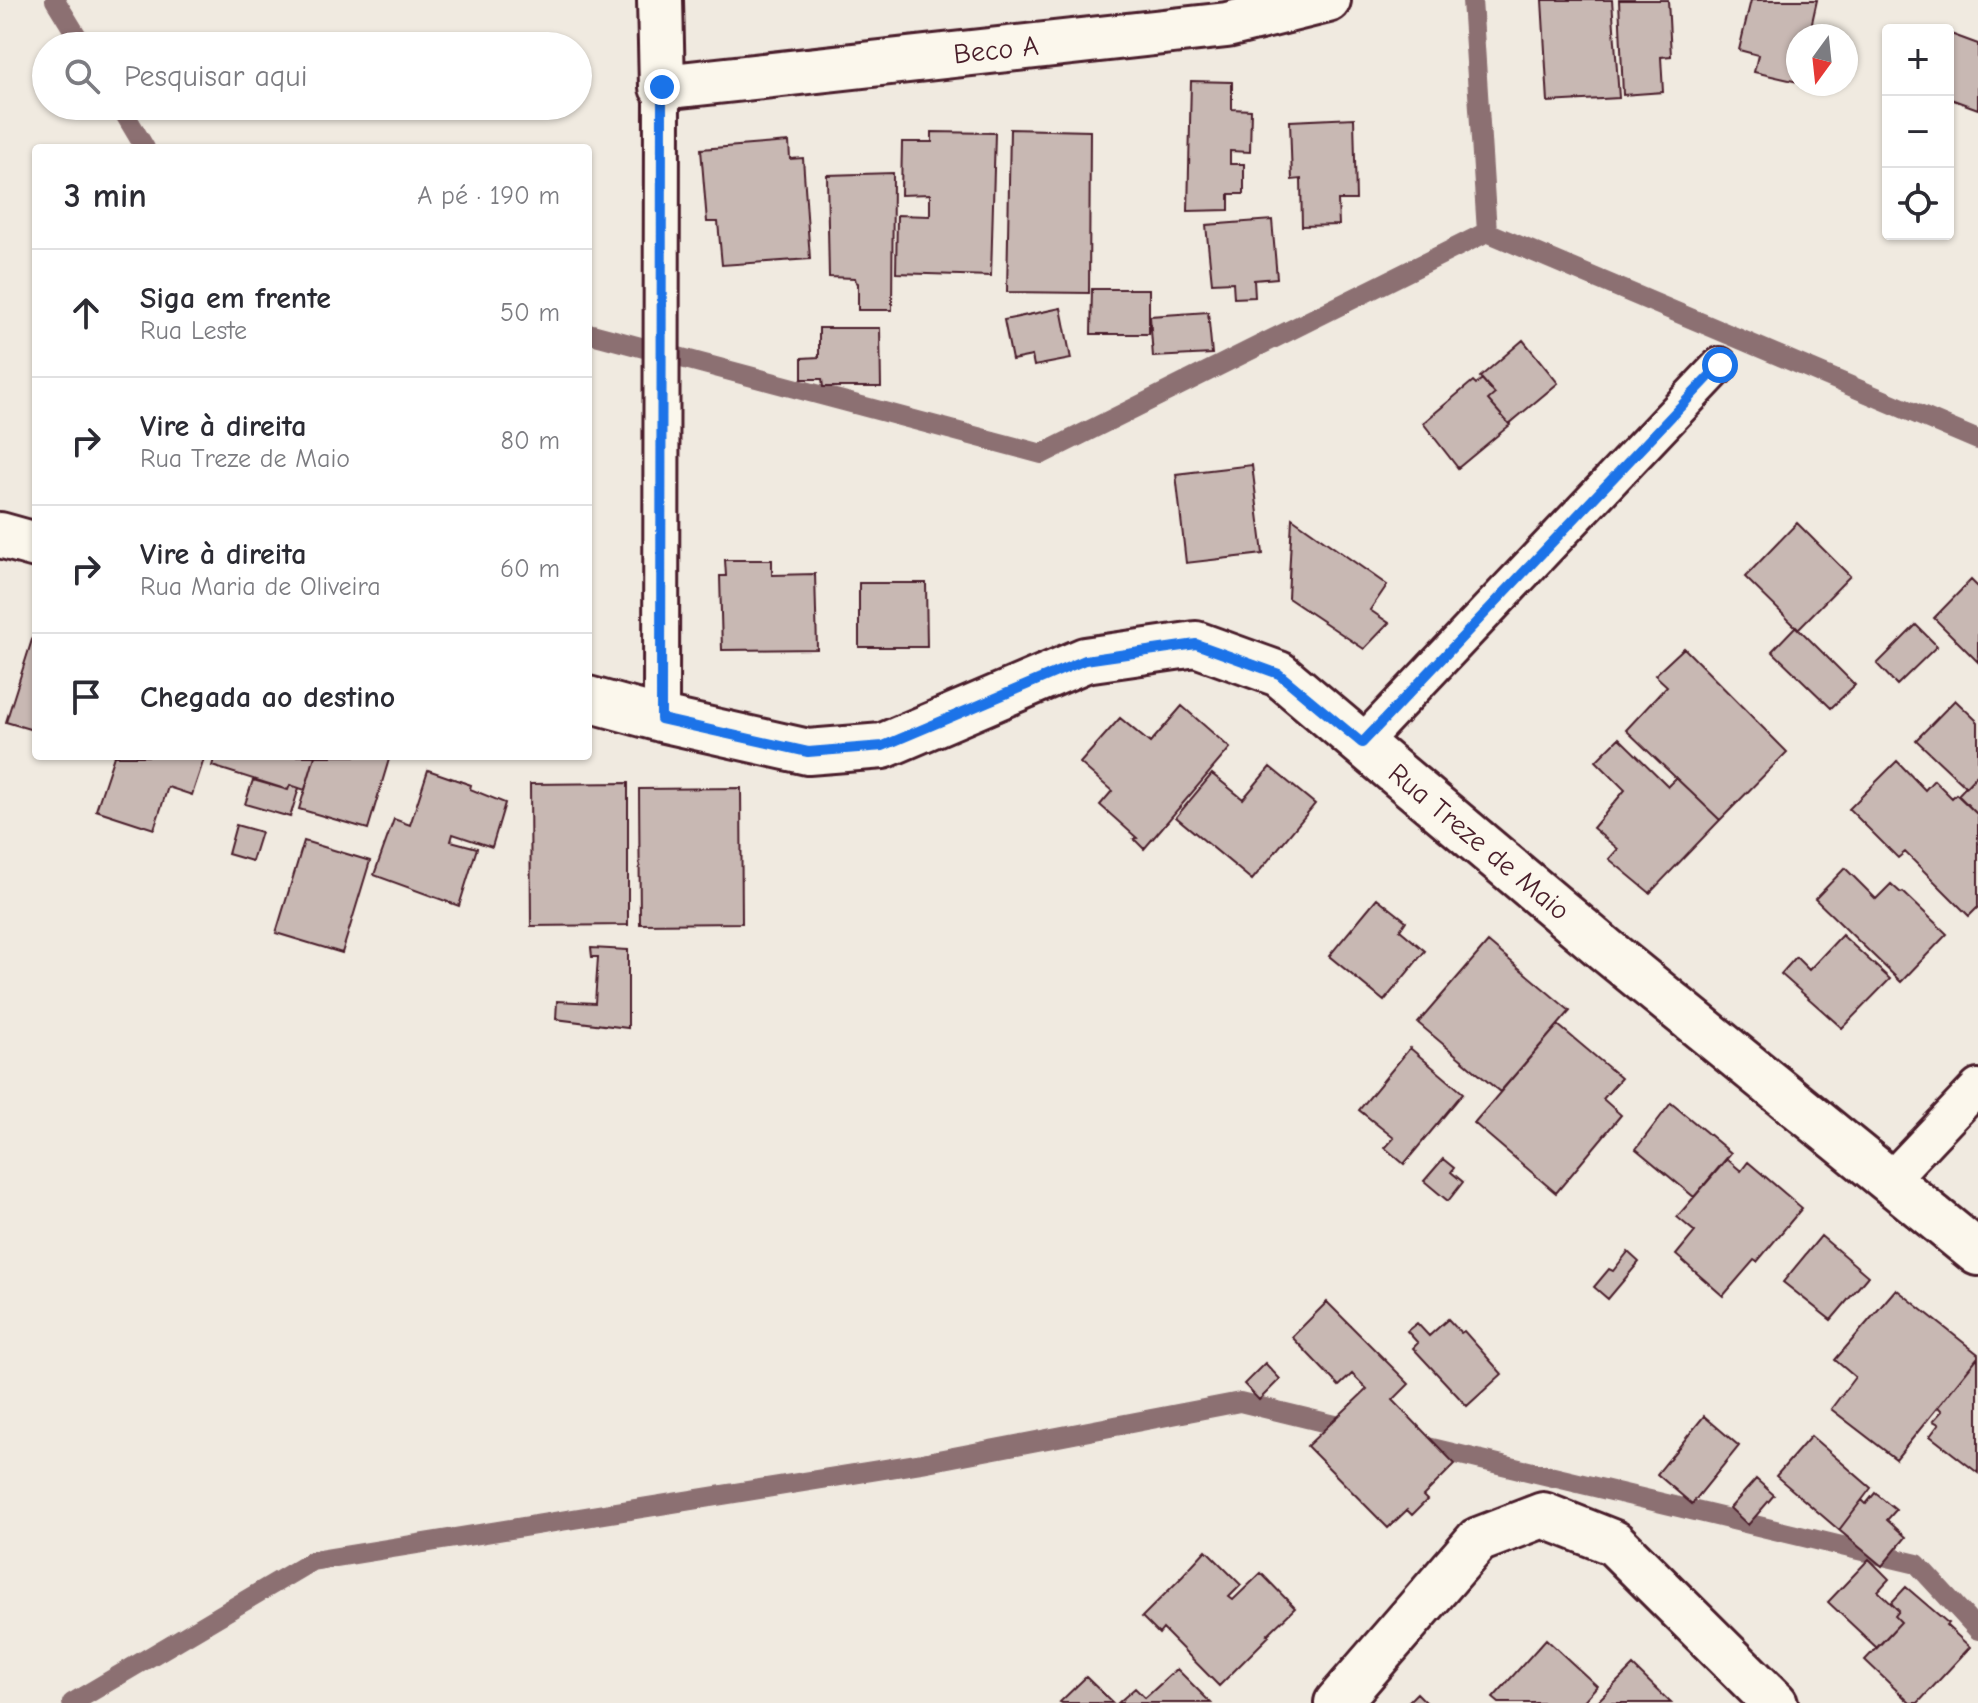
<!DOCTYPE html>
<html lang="pt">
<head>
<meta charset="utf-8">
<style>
	body { margin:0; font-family:"Comic Neue",sans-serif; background:#f7f7f7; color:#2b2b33 }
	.controls { position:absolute; right:24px; top:24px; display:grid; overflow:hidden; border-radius:8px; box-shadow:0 2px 6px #0004 }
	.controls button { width:72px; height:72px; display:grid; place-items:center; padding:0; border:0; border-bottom:2px solid #e1e1e2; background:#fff; color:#2b2b33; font:40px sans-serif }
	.compass { position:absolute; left:1786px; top:24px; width:72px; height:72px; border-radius:50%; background:#fff; box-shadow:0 2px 6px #0004; rotate:195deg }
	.stop { position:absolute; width:24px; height:24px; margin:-18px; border:6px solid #1a73e8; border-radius:50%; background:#fff }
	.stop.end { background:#1a73e8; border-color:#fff; box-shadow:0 2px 8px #0008 }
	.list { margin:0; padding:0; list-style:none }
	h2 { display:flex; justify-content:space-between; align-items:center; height:104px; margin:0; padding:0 32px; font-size:34px }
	h2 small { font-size:26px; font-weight:400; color:#7c7c81 }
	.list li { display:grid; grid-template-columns:52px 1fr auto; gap:24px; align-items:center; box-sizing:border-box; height:128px; padding:0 32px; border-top:2px solid #e1e1e2 }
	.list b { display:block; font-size:30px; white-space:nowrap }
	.list p { margin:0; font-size:26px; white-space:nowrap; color:#7c7c81 }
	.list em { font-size:26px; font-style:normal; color:#7c7c81 }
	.icon { flex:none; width:44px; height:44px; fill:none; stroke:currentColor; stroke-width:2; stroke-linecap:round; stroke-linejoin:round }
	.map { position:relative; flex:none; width:1978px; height:1703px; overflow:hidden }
	.search { position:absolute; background:#fff; box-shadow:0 2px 6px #0004; left:32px; top:32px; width:560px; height:88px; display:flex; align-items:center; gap:20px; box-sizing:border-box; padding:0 28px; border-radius:44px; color:#7c7c81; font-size:30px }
	.panel { position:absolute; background:#fff; box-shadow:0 2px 6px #0004; left:32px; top:144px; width:560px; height:616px; border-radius:8px }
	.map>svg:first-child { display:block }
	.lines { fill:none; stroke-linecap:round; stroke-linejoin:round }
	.stream { stroke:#8c6f72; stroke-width:20 }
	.building { fill:#c8b8b3; stroke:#4a1f2b; stroke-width:2 }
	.lane-casing { stroke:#4a1f2b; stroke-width:40 }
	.street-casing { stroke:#4a1f2b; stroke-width:50 }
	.lane { stroke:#fbf7ec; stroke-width:34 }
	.street { stroke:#fbf7ec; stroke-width:44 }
	.route { stroke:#1a73e8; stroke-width:10 }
	.labels { text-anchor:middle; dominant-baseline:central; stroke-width:6; stroke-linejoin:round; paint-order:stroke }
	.street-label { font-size:28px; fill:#4a1f2b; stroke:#fbf7ec }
</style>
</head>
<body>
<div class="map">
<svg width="1978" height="1703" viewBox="0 0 1978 1703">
	<rect width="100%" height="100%" fill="#f0eae0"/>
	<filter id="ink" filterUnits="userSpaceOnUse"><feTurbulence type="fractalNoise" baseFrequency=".0125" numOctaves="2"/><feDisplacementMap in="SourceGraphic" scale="16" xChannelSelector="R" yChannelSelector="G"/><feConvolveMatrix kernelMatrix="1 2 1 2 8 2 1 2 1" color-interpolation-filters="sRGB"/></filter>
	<g filter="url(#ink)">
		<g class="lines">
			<path class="stream" d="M 55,0 L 83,46
				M 1472,0 L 1487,232
				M 120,106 L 145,148
				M 588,333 L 1042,454 L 1487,232 L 1978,440
				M 1415,1444 L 1917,1564 L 1978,1630
				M 72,1703 L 312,1561 L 922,1463 L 1240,1402 L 1356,1430"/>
		</g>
		<path class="building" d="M 1542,0 L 1612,0 L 1619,98 L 1548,102 Z
			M 1619,0 L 1668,0 L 1671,56 L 1661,57 L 1663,92 L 1623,95 Z
			M 1751,0 L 1817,0 L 1809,36 L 1798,36 L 1798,82 L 1754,72 L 1758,55 L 1739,50 Z
			M 1948,33 L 1978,44 L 1978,109 L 1948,98 Z
			M 1191,81 L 1232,82 L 1232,109 L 1251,110 L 1250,152 L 1230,151 L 1230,164 L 1244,164 L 1244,194 L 1229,194 L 1229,210 L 1188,211 Z
			M 1354,118 L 1356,200 L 1338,200 L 1339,225 L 1302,226 L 1301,179 L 1292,180 L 1290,121 Z
			M 1010,129 L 1090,131 L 1089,293 L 1007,292 Z
			M 932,132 L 995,133 L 991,276 L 896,273 L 897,215 L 930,216 L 930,194 L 901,195 L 902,142 L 932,142 Z
			M 789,142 L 790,159 L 803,158 L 810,259 L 722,265 L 718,222 L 707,222 L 701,149 Z
			M 893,173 L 892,310 L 858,310 L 858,283 L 856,282 L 855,278 L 829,277 L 827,175 Z
			M 1272,220 L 1277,278 L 1254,280 L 1255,297 L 1234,298 L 1233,282 L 1212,283 L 1206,225 Z
			M 1092,289 L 1149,289 L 1149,334 L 1091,334 Z
			M 1061,308 L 1071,359 L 1034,366 L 1032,356 L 1012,360 L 1004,320 Z
			M 1208,312 L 1212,354 L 1153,357 L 1150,316 Z
			M 819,328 L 880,328 L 881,387 L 823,387 L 822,379 L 802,379 L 802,358 L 819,357 Z
			M 1523,340 L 1558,383 L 1509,424 L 1488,400 L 1495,394 L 1480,377 Z
			M 1482,379 L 1495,394 L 1488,400 L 1510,425 L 1458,468 L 1423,423 L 1473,381 L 1476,384 Z
			M 1252,465 L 1263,554 L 1186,563 L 1176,474 Z
			M 1292,518 L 1387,585 L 1370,610 L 1389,623 L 1364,649 L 1288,598 Z
			M 1797,523 L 1850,576 L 1798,629 L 1745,577 Z
			M 725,560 L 772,560 L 772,575 L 815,574 L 817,649 L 722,650 L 720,576 L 726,576 Z
			M 1971,580 L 1978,587 L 1978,662 L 1934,618 Z
			M 859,583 L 926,583 L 927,647 L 859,647 Z
			M 1916,625 L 1937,646 L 1897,685 L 1877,664 Z
			M 1796,626 L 1855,685 L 1831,708 L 1772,651 Z
			M 36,627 L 36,731 L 6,722 Z
			M 1684,648 L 1787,752 L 1720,820 L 1626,730 L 1667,686 L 1655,675 Z
			M 1955,700 L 1978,722 L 1978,774 L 1966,787 L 1916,740 Z
			M 1182,706 L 1230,748 L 1144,849 L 1134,839 L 1137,838 L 1100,805 L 1112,791 L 1080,763 L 1120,718 L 1150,743 Z
			M 1619,738 L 1668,786 L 1676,778 L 1720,820 L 1650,893 L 1609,859 L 1618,849 L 1593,828 L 1625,790 L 1596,761 Z
			M 114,756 L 205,756 L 192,795 L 168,787 L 154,829 L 96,810 Z
			M 215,756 L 315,756 L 305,790 L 290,785 L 288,790 L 212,766 Z
			M 315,756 L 390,756 L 368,829 L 299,809 Z
			M 1897,761 L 1925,790 L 1934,780 L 1952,798 L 1956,794 L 1978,815 L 1978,907 L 1969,916 L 1905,852 L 1898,858 L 1849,809 Z
			M 1270,767 L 1315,804 L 1252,880 L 1176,817 L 1212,774 L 1243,799 Z
			M 428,770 L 471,785 L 470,789 L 505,803 L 492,847 L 453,834 L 451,841 L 477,848 L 459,906 L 374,875 L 394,819 L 410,825 Z
			M 1978,774 L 1978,815 L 1958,795 Z
			M 253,780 L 288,790 L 290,785 L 299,788 L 290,817 L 245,804 Z
			M 628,783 L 628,925 L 531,926 L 530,784 Z
			M 741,788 L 742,923 L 640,924 L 639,789 Z
			M 236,825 L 261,832 L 252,861 L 228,854 Z
			M 304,841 L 370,861 L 342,953 L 276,933 Z
			M 1845,868 L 1876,899 L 1891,884 L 1901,893 L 1903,892 L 1947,934 L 1901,982 L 1815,899 Z
			M 1377,898 L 1406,921 L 1400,930 L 1425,951 L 1384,1001 L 1329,956 Z
			M 1842,935 L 1890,979 L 1842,1028 L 1781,974 L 1796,957 L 1809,970 Z
			M 1488,942 L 1570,1011 L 1500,1092 L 1418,1023 Z
			M 591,948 L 628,950 L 628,1028 L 556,1019 L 557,1001 L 595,1003 L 598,957 L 592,957 Z
			M 1558,1025 L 1621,1078 L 1603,1099 L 1621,1115 L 1556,1193 L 1474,1123 Z
			M 1410,1048 L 1463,1093 L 1404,1164 L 1385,1148 L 1394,1138 L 1359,1110 Z
			M 1671,1103 L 1731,1153 L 1694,1197 L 1636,1149 Z
			M 1443,1159 L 1454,1168 L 1451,1172 L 1463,1182 L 1448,1201 L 1424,1181 Z
			M 1727,1159 L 1741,1171 L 1748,1162 L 1802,1208 L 1757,1262 L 1754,1260 L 1723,1296 L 1676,1255 L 1695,1232 L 1677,1217 Z
			M 1821,1236 L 1868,1276 L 1831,1320 L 1783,1282 Z
			M 1628,1252 L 1639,1262 L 1608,1299 L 1594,1287 L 1609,1269 L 1613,1271 Z
			M 1896,1289 L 1978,1354 L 1978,1357 L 1896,1459 L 1831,1409 L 1855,1377 L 1835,1360 Z
			M 1327,1302 L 1409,1384 L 1393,1400 L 1455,1464 L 1423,1496 L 1427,1500 L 1412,1515 L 1407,1510 L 1388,1528 L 1307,1446 L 1367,1389 L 1352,1374 L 1339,1386 L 1292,1337 Z
			M 1448,1319 L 1461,1333 L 1464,1331 L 1502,1374 L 1467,1406 L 1413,1348 L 1418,1343 L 1407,1331 L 1417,1323 L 1429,1336 Z
			M 1978,1357 L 1978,1473 L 1930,1436 L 1939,1424 L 1933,1421 L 1942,1411 L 1938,1407 Z
			M 1265,1363 L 1280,1379 L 1259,1400 L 1244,1384 Z
			M 1704,1416 L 1739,1446 L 1692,1504 L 1657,1474 Z
			M 1811,1436 L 1871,1488 L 1839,1530 L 1776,1476 Z
			M 1756,1479 L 1774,1495 L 1748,1525 L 1730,1508 Z
			M 1875,1493 L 1896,1510 L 1887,1520 L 1906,1537 L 1882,1566 L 1839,1530 L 1862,1500 L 1866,1504 Z
			M 1206,1550 L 1241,1585 L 1229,1597 L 1233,1600 L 1261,1573 L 1295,1608 L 1267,1635 L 1269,1636 L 1219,1686 L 1163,1629 L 1159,1634 L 1142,1617 L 1182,1577 L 1181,1577 Z
			M 1869,1559 L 1889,1579 L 1878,1591 L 1899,1611 L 1895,1616 L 1901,1622 L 1877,1648 L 1828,1602 Z
			M 1906,1587 L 1948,1623 L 1946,1625 L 1970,1647 L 1918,1703 L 1910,1703 L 1865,1660 L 1901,1622 L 1895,1616 L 1899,1611 L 1891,1603 Z
			M 1546,1639 L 1597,1686 L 1582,1703 L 1499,1703 L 1493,1698 Z
			M 1633,1666 L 1671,1703 L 1596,1703 Z
			M 1177,1669 L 1211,1703 L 1118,1703 L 1135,1688 L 1145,1698 Z
			M 1086,1677 L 1113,1703 L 1062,1703 L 1060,1702 Z
			M 1417,1693 L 1427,1703 L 1407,1703 Z"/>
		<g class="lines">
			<g class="lane-casing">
				<path id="lane" d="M 661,719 L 662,87
					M 1362,743 L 1720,365
					M 1889,1181 L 1978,1087"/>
			</g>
			<g class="street-casing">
				<path id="street" d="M 660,0 L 662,87 L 1227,25 L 1328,0
					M 0,535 L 36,545
					M 588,699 L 661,719 L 808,752 L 883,746 L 1085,660 L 1196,644 L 1279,674 L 1606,950 L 1978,1253
					M 1337,1703 L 1478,1540 L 1543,1515 L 1614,1543 L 1775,1703"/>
			</g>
			<use href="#lane" class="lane"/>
			<use href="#street" class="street"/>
		</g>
	</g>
	<g class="lines" filter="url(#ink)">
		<path class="route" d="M 662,87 L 661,719 L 808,752 L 883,746 L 1085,660 L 1196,644 L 1279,674 L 1362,743 L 1720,365"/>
	</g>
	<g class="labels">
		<g class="street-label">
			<text transform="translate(996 50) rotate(-6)">Beco A</text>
			<text transform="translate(1479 842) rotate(40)">Rua Treze de Maio</text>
		</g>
	</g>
</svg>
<div class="controls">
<button>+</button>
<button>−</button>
<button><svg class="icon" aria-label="locate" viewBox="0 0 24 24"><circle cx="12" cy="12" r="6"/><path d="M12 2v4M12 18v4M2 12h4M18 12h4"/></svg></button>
</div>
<svg class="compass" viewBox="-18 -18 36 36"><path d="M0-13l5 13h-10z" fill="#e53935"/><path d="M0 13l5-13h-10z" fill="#7c7c81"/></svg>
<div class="stop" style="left:1720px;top:365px"></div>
<div class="stop end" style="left:662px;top:87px"></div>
<div class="search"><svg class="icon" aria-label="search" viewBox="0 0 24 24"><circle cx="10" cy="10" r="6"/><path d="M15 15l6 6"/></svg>Pesquisar aqui</div>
<section class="panel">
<h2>3 min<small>A pé · 190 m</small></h2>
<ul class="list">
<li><svg class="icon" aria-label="ahead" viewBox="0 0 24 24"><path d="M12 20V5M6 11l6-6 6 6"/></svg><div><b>Siga em frente</b><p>Rua Leste</p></div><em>50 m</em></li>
<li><svg class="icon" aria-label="right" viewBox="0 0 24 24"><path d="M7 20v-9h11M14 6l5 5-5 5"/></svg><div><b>Vire à direita</b><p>Rua Treze de Maio</p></div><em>80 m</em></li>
<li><svg class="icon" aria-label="right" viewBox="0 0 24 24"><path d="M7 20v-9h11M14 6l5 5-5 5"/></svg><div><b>Vire à direita</b><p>Rua Maria de Oliveira</p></div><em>60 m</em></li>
<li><svg class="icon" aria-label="arrive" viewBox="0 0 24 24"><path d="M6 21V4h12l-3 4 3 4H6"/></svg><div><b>Chegada ao destino</b></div></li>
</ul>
</section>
</div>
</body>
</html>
